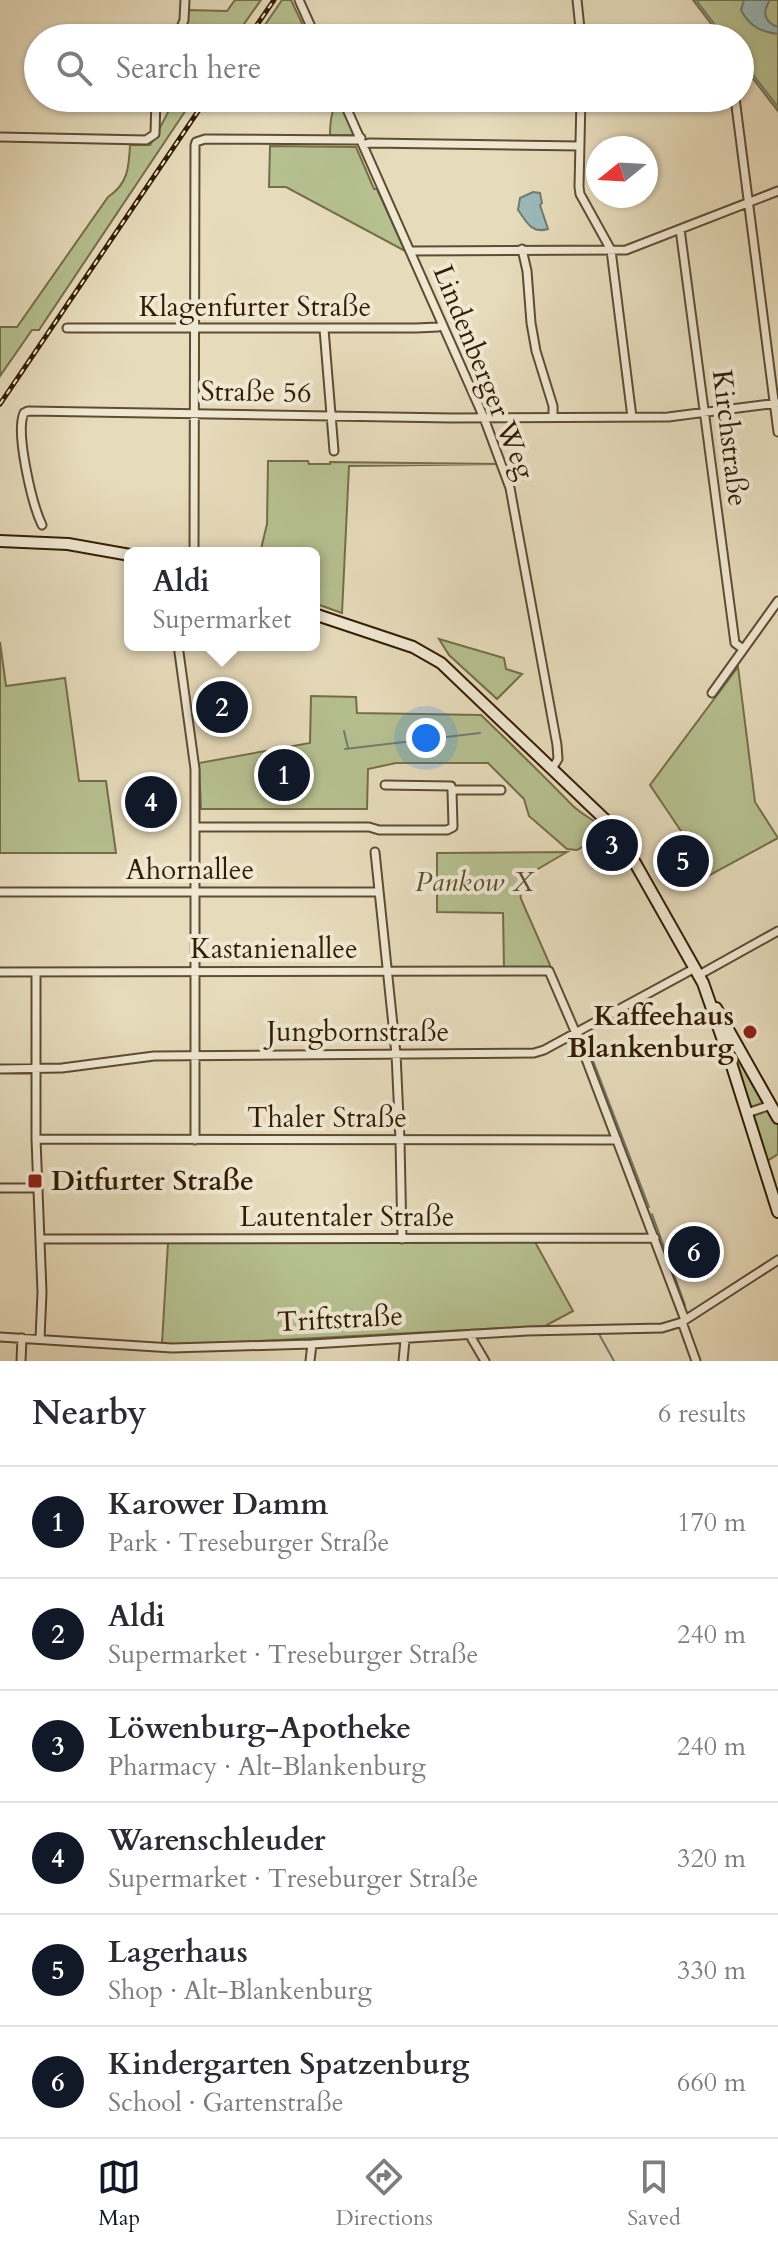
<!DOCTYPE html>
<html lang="en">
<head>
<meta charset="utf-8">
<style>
	body { margin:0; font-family:Cardo,serif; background:#f7f7f7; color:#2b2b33 }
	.compass { position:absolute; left:586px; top:136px; width:72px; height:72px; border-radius:50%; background:#fff; box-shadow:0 2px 6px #0004; rotate:252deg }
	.you { position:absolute; left:426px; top:738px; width:28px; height:28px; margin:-20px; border:6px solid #fff; border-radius:50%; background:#1a73e8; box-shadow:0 0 0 12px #1a73e833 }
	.badge { display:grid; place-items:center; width:52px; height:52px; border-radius:50%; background:#111827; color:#fff; font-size:26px; font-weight:700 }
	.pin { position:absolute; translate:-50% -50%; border:4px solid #fff; box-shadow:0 2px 8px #0006 }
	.popup { position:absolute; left:124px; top:547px; width:196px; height:104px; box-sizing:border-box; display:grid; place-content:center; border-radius:12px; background:#fff; filter:drop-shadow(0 2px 6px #0005); font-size:26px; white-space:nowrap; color:#7c7c81 }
	.popup b { font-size:30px; color:#2b2b33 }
	.popup::after { content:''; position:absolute; left:50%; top:100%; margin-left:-16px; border:16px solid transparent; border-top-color:#fff }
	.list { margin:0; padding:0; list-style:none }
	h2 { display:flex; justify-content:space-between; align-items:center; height:104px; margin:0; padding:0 32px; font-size:34px }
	h2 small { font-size:26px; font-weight:400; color:#7c7c81 }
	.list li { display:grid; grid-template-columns:52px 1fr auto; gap:24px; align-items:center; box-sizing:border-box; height:112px; padding:0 32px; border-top:2px solid #e1e1e2 }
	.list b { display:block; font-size:30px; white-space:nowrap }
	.list p { margin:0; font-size:26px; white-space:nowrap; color:#7c7c81 }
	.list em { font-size:26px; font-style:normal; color:#7c7c81 }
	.icon { flex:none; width:44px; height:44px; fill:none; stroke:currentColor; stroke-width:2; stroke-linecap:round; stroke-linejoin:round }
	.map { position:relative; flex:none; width:778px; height:1361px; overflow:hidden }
	.search { position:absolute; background:#fff; box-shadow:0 2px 6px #0004; left:24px; right:24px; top:24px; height:88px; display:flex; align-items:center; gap:20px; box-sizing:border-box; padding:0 28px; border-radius:44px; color:#7c7c81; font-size:30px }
	.sheet { height:776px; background:#fff }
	nav { display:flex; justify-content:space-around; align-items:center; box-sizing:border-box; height:112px; border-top:2px solid #e1e1e2; background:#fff; font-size:22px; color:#7c7c81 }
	nav a { display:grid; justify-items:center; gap:4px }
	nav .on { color:#111827 }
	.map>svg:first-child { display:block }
	.green { fill:#b6c090; stroke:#756e48; stroke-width:2 }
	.water { fill:#9ab9ba; stroke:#717b70; stroke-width:2 }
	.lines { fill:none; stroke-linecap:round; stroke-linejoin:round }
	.stream { stroke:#717b70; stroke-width:2 }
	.street-casing { stroke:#604c30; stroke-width:11 }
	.secondary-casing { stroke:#341d01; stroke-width:14 }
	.street { stroke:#efe8d3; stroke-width:7 }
	.secondary { stroke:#efe8d3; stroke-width:10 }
	.rail-casing { stroke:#341d01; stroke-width:5 }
	.rail { stroke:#efe8d3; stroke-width:2; stroke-dasharray:6; stroke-linecap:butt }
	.poi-dot { fill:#8f2418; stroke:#efe8d3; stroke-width:3 }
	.labels { text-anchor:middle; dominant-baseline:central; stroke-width:8; stroke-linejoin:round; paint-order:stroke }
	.street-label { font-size:28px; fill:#341d01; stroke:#efe8d3 }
	.park-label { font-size:28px; font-style:italic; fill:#5b4e2c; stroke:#efe8d3 }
	.poi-label { font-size:28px; font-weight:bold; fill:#341d01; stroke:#efe8d3; text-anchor:end }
</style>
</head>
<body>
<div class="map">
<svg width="778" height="1361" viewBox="0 0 778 1361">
	<rect width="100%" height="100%" fill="#e6dbbb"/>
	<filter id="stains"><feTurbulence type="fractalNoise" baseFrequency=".0025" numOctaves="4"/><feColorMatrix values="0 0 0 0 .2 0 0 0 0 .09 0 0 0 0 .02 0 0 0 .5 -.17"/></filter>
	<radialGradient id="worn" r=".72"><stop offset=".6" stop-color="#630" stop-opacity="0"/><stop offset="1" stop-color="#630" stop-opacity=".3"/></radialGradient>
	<path class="green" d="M 235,0 L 261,0 L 234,38 L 181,38 L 189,10 L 227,11 Z
		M 282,0 L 291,0 L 309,38 L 256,38 Z
		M 693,0 L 778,0 L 778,111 L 740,62 L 740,38 L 722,38 Z
		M 176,98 L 194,98 L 39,330 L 32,330 L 0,376 L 0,327 L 17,327 L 108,197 C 128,184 129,167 130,145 L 150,145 C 160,130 166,114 176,98 Z
		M 339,101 L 355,134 L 354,135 L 330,135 C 330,124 331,108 339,101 Z
		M 270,146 L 356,147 L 374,189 L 377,189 L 405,251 L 286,187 L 269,187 Z
		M 268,461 L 308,461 L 309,464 L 330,464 L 330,462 L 500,464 L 349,466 L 342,613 L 314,603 L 314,553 L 260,553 L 267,524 Z
		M 439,639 L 504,658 L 506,669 L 522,674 L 497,699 L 449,655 Z
		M 0,642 L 6,686 L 65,678 L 79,781 L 106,781 L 116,853 L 0,853 Z
		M 738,667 L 755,802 L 778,838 L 699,881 L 681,849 L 689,843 L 650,785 Z
		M 311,696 L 356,697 L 357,713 L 481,715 C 512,745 543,775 572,805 C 583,816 597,821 608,832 L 577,850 L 567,849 L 529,816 L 524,799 L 488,763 L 396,763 L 368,769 L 367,809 L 201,809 L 199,763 L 310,743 Z
		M 567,852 L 519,880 L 521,899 L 550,965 L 550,968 L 504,968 L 503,913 L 437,912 L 437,853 Z
		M 718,1016 L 765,1100 L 764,1104 L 755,1108 L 748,1105 Z
		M 768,1110 L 778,1122 L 778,1154 L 767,1161 L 765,1160 L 753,1118 L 756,1113 Z
		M 535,1242 L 573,1311 L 545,1326 L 180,1345 L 162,1343 L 168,1243 Z"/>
	<path class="water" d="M 744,0 L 770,0 C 762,12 764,22 778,27 L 778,34 C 761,32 749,26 741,10 Z
		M 533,192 L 540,193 L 542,203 L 540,205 L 548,229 C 531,234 527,222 518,210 L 520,198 Z"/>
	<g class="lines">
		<path class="stream" d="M 696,0 L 725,38
			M 740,58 L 778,107
			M 344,731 L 348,748
			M 345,749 L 480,733
			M 584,1037 L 649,1207
			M 652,1214 L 685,1305
			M 599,1334 L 614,1361"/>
		<g class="street-casing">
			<path id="street" d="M 299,0 L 316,38
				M 577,0 L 581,38
				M 177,38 L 184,20 L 185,0
				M 342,98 L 484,418 L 510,488 L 557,745 L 558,759 L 552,769
				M 581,98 L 579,187 L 580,194 L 611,250 L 632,417
				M 735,98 L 778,432
				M 0,137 L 146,140 L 155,134 L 156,98
				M 364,145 L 369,143 L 580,146
				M 680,229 L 735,643 L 743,649
				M 522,249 L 527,271 L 531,323 L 536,351 L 553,406 L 553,417
				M 410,251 L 626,250 L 778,191
				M 67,328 L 416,328 L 438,327 L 443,325
				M 324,329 L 334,451
				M 42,525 C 32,504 15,432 24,413 L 28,411 L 451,418 L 668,417 L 778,403
				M 194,553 L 195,145 L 196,142 L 205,139 L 357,140 L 361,138
				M 178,645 L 195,769 L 195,1140
				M 712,693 L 778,601
				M 452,790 L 501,790
				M 195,827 L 369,827 L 379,830 L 447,830 L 453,827 L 452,790 L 451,786 L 385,785
				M 375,852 L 396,1054 L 400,1140 L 402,1239
				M 0,892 L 379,892
				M 0,972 L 549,971 L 578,1038 L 685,1320
				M 36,972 L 36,1139 L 42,1292 L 40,1339
				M 699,975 L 778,931
				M 0,1069 L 62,1068 L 154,1056 L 534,1053 L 544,1050 L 695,968
				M 747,1113 L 771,1105
				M 36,1139 L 617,1140
				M 0,1188 L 38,1188
				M 40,1239 L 655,1238
				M 682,1322 L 696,1361
				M 472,1334 L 472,1339 L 485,1361
				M 0,1337 L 172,1348 L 312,1344 L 527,1331 L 662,1328 L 682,1322 L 778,1260
				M 21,1361 L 22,1338
				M 310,1361 L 312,1344
				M 403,1361 L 405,1340"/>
		</g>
		<g class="secondary-casing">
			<path id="secondary" d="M 0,541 L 68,544 L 130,555
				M 314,614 L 413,647 L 441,663 L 617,831 L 703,983 L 732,1066 L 778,1212
				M 716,1008 L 778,1118"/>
		</g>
		<use href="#street" class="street"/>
		<use href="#secondary" class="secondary"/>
		<g class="rail-casing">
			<path id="rail" d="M 248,38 L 274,0
				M 0,404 L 207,98"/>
		</g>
		<use href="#rail" class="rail"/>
	</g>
	<g class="poi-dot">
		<circle cx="750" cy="1032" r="8"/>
		<rect x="27" y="1173" width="16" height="16" rx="4"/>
	</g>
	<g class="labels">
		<g class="street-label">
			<text x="255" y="307">Klagenfurter Straße</text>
			<text transform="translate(484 372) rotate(68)">Lindenberger Weg</text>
			<text transform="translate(256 392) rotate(1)">Straße 56</text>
			<text transform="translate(730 438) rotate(83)">Kirchstraße</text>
			<text x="190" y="870">Ahornallee</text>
			<text x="274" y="949">Kastanienallee</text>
			<text x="358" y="1032">Jungbornstraße</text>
			<text x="327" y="1118">Thaler Straße</text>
			<text x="347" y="1217">Lautentaler Straße</text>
			<text transform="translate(340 1319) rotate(-3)">Triftstraße</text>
		</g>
		<g class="park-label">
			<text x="474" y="882">Pankow X</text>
		</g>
		<g class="poi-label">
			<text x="734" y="1016">Kaffeehaus<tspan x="734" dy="32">Blankenburg</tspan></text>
			<text x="51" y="1181" text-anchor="start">Ditfurter Straße</text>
		</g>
	</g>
	<rect width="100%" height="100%" filter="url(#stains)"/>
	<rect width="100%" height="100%" fill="url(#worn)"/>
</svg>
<svg class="compass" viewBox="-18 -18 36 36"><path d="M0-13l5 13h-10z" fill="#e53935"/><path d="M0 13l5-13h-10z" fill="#7c7c81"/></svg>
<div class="you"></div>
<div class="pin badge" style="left:284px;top:775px">1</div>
<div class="pin badge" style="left:222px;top:707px">2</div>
<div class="popup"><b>Aldi</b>Supermarket</div>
<div class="pin badge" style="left:612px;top:845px">3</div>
<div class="pin badge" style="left:151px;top:802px">4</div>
<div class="pin badge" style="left:683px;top:861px">5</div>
<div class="pin badge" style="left:694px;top:1252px">6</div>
<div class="search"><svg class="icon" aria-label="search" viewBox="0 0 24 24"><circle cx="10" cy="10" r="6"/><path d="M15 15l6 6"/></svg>Search here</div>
</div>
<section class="sheet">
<h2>Nearby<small>6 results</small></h2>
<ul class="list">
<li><span class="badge">1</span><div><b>Karower Damm</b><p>Park · Treseburger Straße</p></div><em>170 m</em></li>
<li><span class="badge">2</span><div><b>Aldi</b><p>Supermarket · Treseburger Straße</p></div><em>240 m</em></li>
<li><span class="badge">3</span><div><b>Löwenburg-Apotheke</b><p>Pharmacy · Alt-Blankenburg</p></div><em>240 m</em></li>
<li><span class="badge">4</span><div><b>Warenschleuder</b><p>Supermarket · Treseburger Straße</p></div><em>320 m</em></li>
<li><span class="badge">5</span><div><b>Lagerhaus</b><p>Shop · Alt-Blankenburg</p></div><em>330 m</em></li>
<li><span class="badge">6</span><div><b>Kindergarten Spatzenburg</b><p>School · Gartenstraße</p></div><em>660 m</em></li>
</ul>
</section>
<nav>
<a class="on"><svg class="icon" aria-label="map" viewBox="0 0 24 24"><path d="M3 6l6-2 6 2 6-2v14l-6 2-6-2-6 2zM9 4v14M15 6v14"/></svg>Map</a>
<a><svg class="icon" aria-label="directions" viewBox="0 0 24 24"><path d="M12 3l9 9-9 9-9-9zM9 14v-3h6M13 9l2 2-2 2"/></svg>Directions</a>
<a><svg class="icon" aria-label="saved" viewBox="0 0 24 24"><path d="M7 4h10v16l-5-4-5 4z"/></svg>Saved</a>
</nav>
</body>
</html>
